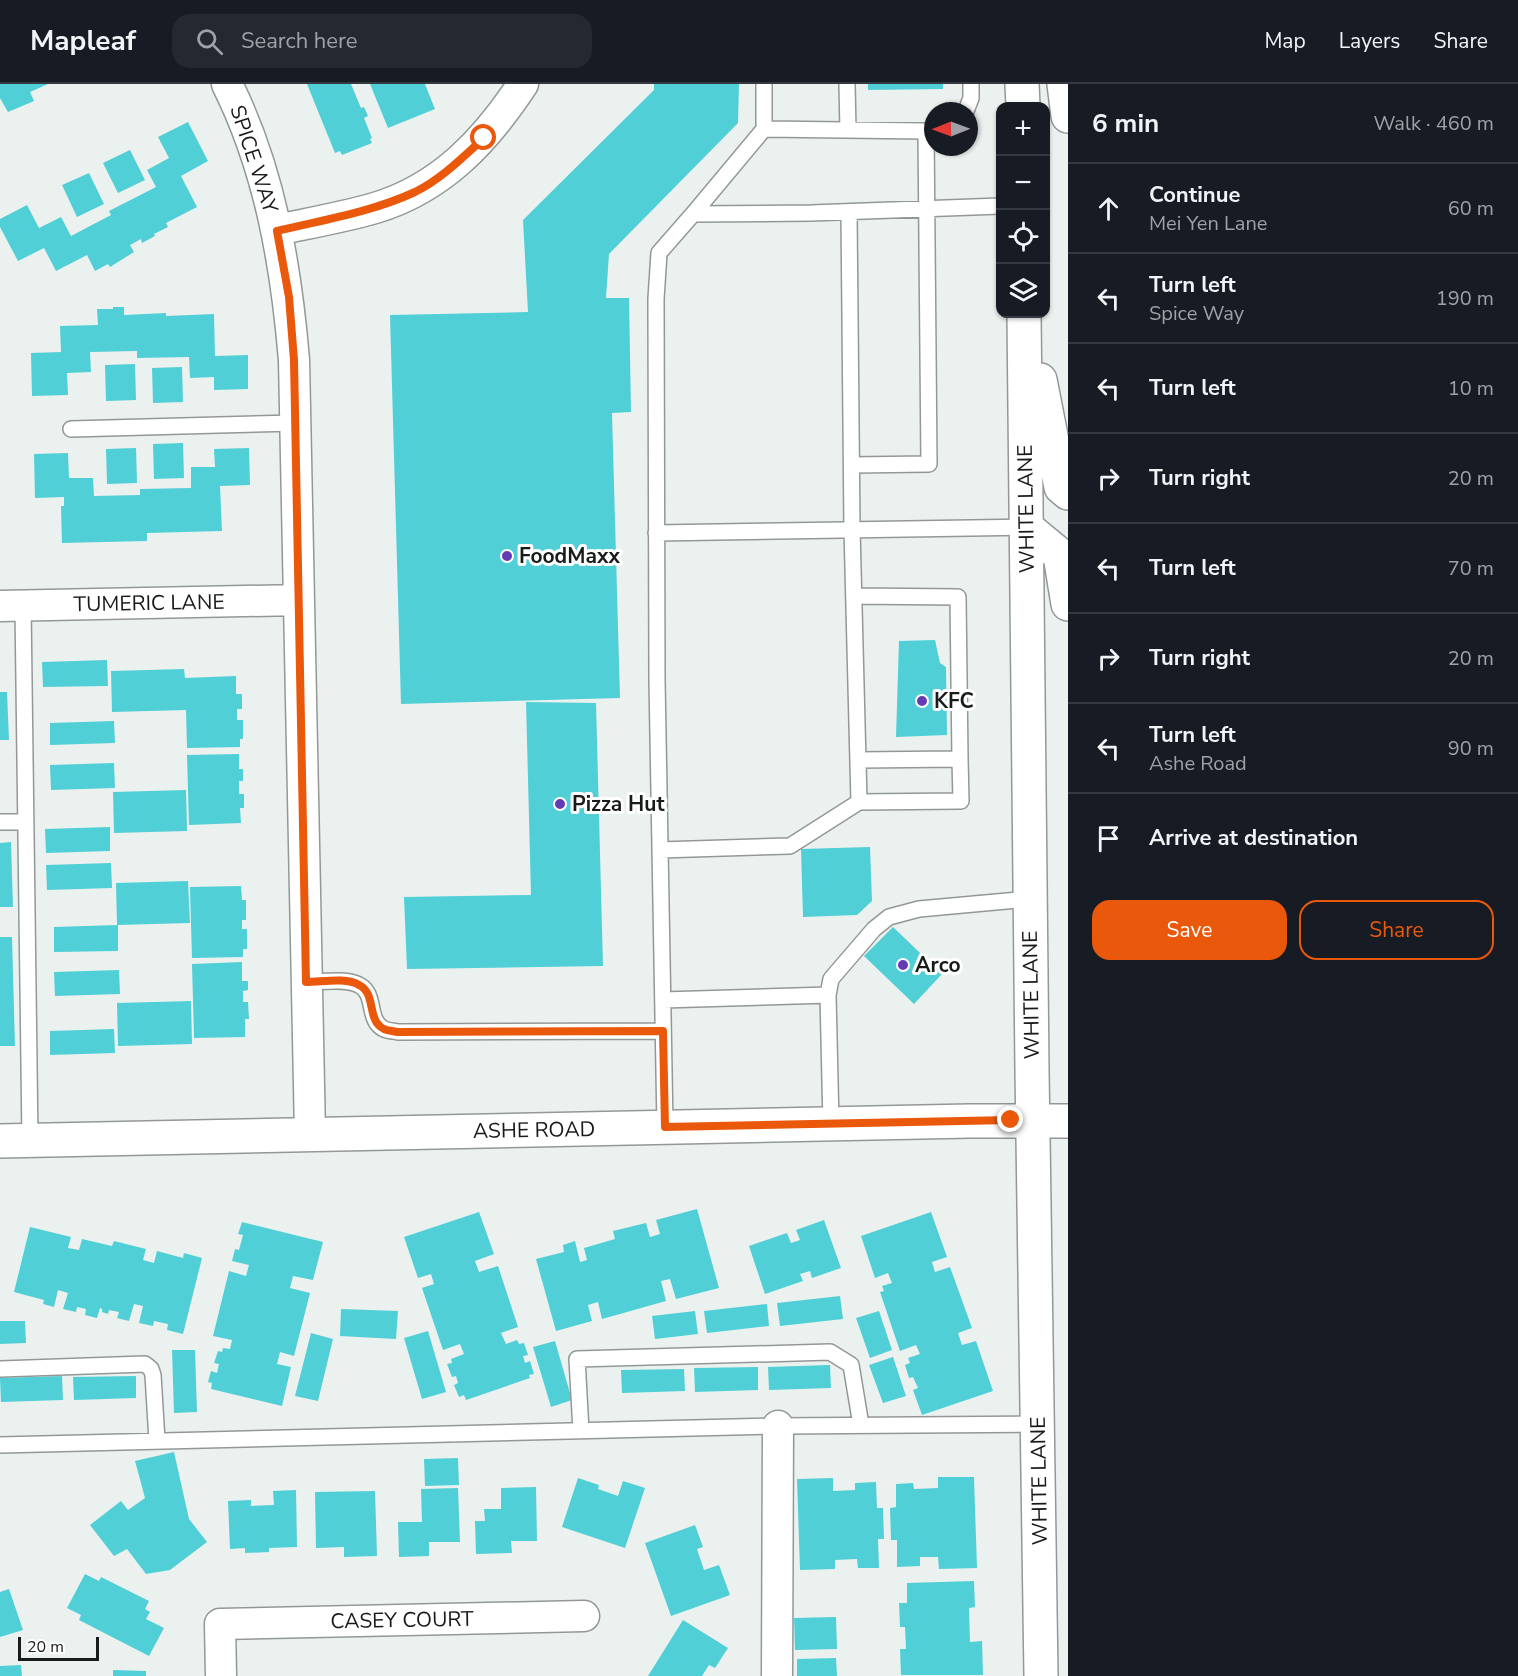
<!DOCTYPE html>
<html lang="en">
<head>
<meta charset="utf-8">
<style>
	body { margin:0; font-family:"Nunito Sans",sans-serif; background:#242831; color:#f1f3f6 }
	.controls { position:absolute; right:18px; top:18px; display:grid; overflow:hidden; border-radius:12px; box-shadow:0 2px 4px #0004 }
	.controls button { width:54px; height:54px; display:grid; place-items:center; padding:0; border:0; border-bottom:2px solid #363941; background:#171b24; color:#f1f3f6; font:30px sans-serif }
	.compass { position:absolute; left:924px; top:18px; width:54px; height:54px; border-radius:50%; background:#171b24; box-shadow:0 2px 4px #0004; rotate:269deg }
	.scale { position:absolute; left:18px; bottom:15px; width:81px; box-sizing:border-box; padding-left:6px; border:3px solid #191b1b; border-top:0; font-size:16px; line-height:21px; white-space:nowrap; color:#191b1b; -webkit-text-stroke:4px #fff; paint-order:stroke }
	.stop { position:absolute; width:18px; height:18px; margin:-14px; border:4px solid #ea580c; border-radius:50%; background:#fff }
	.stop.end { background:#ea580c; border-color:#fff; box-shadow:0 2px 6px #0008 }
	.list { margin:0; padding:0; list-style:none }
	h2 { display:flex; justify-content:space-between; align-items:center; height:78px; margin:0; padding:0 24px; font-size:26px }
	h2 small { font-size:20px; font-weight:400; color:#9ea1a6 }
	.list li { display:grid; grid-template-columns:39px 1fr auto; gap:18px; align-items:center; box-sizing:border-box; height:90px; padding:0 24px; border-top:2px solid #363941 }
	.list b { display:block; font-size:22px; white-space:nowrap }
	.list p { margin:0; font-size:20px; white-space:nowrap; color:#9ea1a6 }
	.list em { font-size:20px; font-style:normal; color:#9ea1a6 }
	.actions { display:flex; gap:12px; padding:18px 24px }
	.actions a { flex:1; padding:14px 0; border:2px solid #ea580c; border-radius:18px; text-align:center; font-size:21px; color:#ea580c }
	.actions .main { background:#ea580c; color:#fff }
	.icon { flex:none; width:33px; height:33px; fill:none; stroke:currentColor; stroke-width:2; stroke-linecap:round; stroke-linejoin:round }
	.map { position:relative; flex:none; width:1068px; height:1592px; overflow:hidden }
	header { display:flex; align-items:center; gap:36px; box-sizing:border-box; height:84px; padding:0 30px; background:#171b24; border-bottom:2px solid #363941 }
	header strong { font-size:28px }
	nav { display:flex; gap:33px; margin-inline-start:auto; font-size:21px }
	.search { width:420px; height:54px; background:#242831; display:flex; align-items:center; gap:15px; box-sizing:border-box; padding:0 21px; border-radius:18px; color:#9ea1a6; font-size:22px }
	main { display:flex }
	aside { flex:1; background:#171b24 }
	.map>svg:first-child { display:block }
	.building { fill:#51cfd6 }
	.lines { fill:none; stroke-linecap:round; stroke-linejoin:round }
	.service-casing { stroke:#939897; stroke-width:18 }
	.minor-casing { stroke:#939897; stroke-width:33 }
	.tertiary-casing { stroke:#939897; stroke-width:36 }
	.secondary-casing { stroke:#939897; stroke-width:36 }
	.service { stroke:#fff; stroke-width:15 }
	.minor { stroke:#fff; stroke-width:30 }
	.tertiary { stroke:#fff; stroke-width:33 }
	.secondary { stroke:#fff; stroke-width:33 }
	.route { stroke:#ea580c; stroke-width:8 }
	.poi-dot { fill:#653bb3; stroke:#fff; stroke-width:2 }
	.labels { text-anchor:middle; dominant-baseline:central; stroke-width:6; stroke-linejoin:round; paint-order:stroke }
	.street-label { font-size:21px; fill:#191b1b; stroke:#fff }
	.poi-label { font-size:21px; font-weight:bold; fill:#191b1b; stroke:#fff; text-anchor:start }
</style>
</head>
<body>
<header>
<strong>Mapleaf</strong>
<div class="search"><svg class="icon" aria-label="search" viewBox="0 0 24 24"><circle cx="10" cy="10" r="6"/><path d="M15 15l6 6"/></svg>Search here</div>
<nav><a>Map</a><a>Layers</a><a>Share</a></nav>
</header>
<main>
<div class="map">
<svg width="1068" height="1592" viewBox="0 0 1068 1592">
	<rect width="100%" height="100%" fill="#ebf1ef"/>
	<path class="building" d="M 0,0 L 48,0 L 30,8 L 34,17 L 8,28 L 0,14 Z
		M 307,0 L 351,0 L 361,24 L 364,23 L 368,32 L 364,34 L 372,54 L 370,55 L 372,59 L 342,71 L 340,67 L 335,69 Z
		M 370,0 L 425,0 L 435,25 L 388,44 Z
		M 654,0 L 739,0 L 738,39 L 609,170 L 606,214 L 629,214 L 631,328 L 612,329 L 620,614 L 401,620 L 390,231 L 528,228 L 523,136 L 654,6 Z
		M 868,0 L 943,0 L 943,5 L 868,6 Z
		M 188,38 L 208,77 L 181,92 L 197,123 L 166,139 L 168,143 L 154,150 L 155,152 L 142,159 L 141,155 L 130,161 L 134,168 L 110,183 L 108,180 L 95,187 L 87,171 L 56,187 L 44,164 L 18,177 L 0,143 L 0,135 L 27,121 L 39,144 L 61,133 L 71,152 L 111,131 L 109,127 L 156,103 L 147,86 L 169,74 L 158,53 Z
		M 130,66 L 145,96 L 118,109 L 103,79 Z
		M 89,89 L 104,120 L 77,133 L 62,101 Z
		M 113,223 L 124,223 L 124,231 L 166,229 L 166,232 L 214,230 L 215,272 L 248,271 L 248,305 L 214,306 L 214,293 L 190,294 L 189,273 L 137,274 L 137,267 L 90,268 L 91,288 L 67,289 L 68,311 L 32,312 L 31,269 L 61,268 L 60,242 L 98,241 L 97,225 L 113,225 Z
		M 135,280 L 136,316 L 106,317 L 105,281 Z
		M 182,283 L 183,318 L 153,319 L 152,284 Z
		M 183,359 L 184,394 L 154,395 L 153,360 Z
		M 136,364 L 137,399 L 107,400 L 106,365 Z
		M 249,364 L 250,401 L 220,402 L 222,447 L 147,449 L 147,457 L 62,459 L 61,422 L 64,422 L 64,413 L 35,414 L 34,370 L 68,369 L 69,394 L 93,394 L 94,412 L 140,411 L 140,405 L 191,404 L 191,383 L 215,383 L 214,365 Z
		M 935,556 L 940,579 L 946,583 L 947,651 L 896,653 L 899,557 Z
		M 107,576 L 108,602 L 43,603 L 42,578 Z
		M 184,585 L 185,594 L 236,592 L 236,610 L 242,610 L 242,625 L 237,625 L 237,636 L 243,636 L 243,655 L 240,655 L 240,663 L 187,664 L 186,626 L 112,628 L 111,587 Z
		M 0,608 L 7,608 L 9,656 L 0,656 Z
		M 526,618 L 596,619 L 603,882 L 407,885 L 404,813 L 531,811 Z
		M 114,637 L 115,659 L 50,661 L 50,639 Z
		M 239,670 L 239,685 L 243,685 L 243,697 L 239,697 L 239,710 L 244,710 L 244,724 L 240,724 L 241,739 L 189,741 L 187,671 Z
		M 114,679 L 115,704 L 51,706 L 50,681 Z
		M 186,706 L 187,747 L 114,749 L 113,708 Z
		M 110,743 L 110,767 L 46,769 L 45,745 Z
		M 11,758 L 13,823 L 0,823 L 0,759 Z
		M 870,763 L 872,817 L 857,831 L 803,833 L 801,765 Z
		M 111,779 L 112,804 L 47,806 L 46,781 Z
		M 188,797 L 190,839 L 117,841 L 116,799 Z
		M 241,802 L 242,816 L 246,816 L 246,836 L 242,836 L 242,845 L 247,845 L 247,865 L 243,865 L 243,873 L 192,874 L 190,803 Z
		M 118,841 L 118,867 L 54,868 L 54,843 Z
		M 893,843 L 942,890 L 914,920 L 864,872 Z
		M 0,853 L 12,853 L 15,962 L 0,962 Z
		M 242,878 L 242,897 L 248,897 L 248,906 L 243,907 L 243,918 L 248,918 L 249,935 L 245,935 L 245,953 L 194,954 L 192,880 Z
		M 119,886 L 120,910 L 55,912 L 54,888 Z
		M 191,917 L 192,960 L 118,962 L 117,919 Z
		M 114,945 L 115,969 L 50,971 L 50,947 Z
		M 697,1125 L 719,1204 L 676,1215 L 670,1195 L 661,1197 L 666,1217 L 602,1235 L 598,1218 L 588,1221 L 592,1237 L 556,1247 L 536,1175 L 564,1168 L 563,1161 L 575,1157 L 580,1178 L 587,1176 L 584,1164 L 615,1155 L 613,1147 L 646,1139 L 650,1153 L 660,1150 L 656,1136 Z
		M 479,1128 L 494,1170 L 475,1177 L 479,1188 L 498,1182 L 518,1243 L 501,1249 L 506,1260 L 517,1256 L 519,1260 L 524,1259 L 528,1271 L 523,1272 L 525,1279 L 530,1277 L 534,1290 L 529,1291 L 530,1294 L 466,1316 L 464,1311 L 459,1313 L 454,1301 L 458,1299 L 456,1292 L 452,1293 L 447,1280 L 452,1279 L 451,1275 L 464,1270 L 460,1260 L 443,1266 L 422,1204 L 434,1200 L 431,1190 L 418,1194 L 404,1153 Z
		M 931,1128 L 947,1173 L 932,1178 L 935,1188 L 950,1183 L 972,1244 L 958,1249 L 962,1261 L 976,1257 L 993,1307 L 922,1331 L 913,1306 L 918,1304 L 913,1293 L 909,1294 L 905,1281 L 910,1279 L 908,1274 L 920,1270 L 916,1261 L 900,1267 L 880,1208 L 884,1207 L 882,1202 L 892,1199 L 888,1189 L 875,1194 L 861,1152 Z
		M 824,1136 L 841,1184 L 812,1194 L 810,1187 L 800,1190 L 803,1197 L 765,1210 L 749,1162 L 787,1149 L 791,1159 L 800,1156 L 796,1146 Z
		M 242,1138 L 323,1158 L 313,1196 L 293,1192 L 290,1204 L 310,1209 L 294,1272 L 280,1268 L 277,1280 L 291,1283 L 282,1322 L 211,1305 L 212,1299 L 208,1298 L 211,1287 L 217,1289 L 219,1280 L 214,1279 L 218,1267 L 222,1268 L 223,1264 L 230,1265 L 232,1256 L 213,1252 L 229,1187 L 246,1192 L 249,1181 L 232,1177 L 235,1165 L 239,1166 L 243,1151 L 238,1150 Z
		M 30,1143 L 71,1153 L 68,1164 L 79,1166 L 82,1155 L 112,1162 L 114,1157 L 146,1165 L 143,1176 L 154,1179 L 157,1167 L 183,1174 L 184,1169 L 202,1174 L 183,1250 L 167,1246 L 168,1240 L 154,1237 L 153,1242 L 139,1239 L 143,1222 L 134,1220 L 129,1237 L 117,1234 L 119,1228 L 109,1226 L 108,1230 L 102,1228 L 102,1225 L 100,1224 L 97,1234 L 85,1231 L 86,1225 L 77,1223 L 76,1228 L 63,1225 L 68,1209 L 58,1206 L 54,1223 L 43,1220 L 44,1216 L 14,1208 Z
		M 840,1212 L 843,1235 L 780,1242 L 777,1219 Z
		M 767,1220 L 769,1242 L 707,1249 L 704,1227 Z
		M 341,1225 L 398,1227 L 396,1255 L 340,1252 Z
		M 695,1227 L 698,1250 L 655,1255 L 652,1232 Z
		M 879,1227 L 892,1266 L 870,1274 L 856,1234 Z
		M 0,1237 L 25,1237 L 26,1259 L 0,1260 Z
		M 428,1247 L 446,1308 L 422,1315 L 404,1254 Z
		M 311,1249 L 333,1255 L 318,1317 L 295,1312 Z
		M 555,1257 L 572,1316 L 551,1323 L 533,1263 Z
		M 172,1266 L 195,1266 L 197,1328 L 174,1329 Z
		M 893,1273 L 906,1312 L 883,1319 L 869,1281 Z
		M 830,1281 L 831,1304 L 769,1306 L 768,1283 Z
		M 758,1283 L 758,1306 L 695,1308 L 694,1284 Z
		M 684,1285 L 685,1307 L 622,1309 L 621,1286 Z
		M 62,1292 L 63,1316 L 1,1318 L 0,1294 Z
		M 136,1292 L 136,1314 L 74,1316 L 73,1293 Z
		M 174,1368 L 189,1435 L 207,1458 L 170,1486 L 146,1490 L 127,1465 L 114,1472 L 90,1441 L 121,1417 L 128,1426 L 145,1414 L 135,1377 Z
		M 458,1374 L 459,1401 L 425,1402 L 424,1375 Z
		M 938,1393 L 974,1393 L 977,1484 L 939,1485 L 938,1473 L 920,1473 L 920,1482 L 897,1483 L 897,1456 L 891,1456 L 890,1424 L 896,1423 L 896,1400 L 913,1399 L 914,1405 L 938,1404 Z
		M 578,1394 L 599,1401 L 598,1405 L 618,1412 L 623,1397 L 645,1404 L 625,1464 L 562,1443 Z
		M 833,1394 L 833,1407 L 855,1406 L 855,1399 L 876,1398 L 877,1424 L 883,1424 L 884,1455 L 878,1455 L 879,1484 L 858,1484 L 857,1475 L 835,1476 L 835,1485 L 800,1486 L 797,1395 Z
		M 536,1403 L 537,1457 L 511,1457 L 512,1469 L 476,1470 L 475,1437 L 485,1437 L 484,1425 L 501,1425 L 501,1404 Z
		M 458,1404 L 460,1458 L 429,1458 L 429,1472 L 399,1473 L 398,1438 L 422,1438 L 421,1405 Z
		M 296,1406 L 297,1463 L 269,1464 L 269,1468 L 245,1469 L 245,1464 L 230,1465 L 228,1417 L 251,1416 L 251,1422 L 274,1421 L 273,1407 Z
		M 375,1407 L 377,1472 L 344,1473 L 344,1463 L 316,1464 L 315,1408 Z
		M 695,1441 L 703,1463 L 697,1465 L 704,1486 L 719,1481 L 730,1511 L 671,1532 L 645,1459 Z
		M 85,1490 L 99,1497 L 101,1493 L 149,1517 L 145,1525 L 150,1528 L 146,1535 L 164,1544 L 149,1572 L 79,1536 L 81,1531 L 67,1524 Z
		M 974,1497 L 975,1523 L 969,1524 L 970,1558 L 982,1557 L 983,1591 L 901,1591 L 900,1565 L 906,1565 L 905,1543 L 900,1543 L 899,1519 L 907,1519 L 907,1499 Z
		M 9,1505 L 23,1546 L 0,1553 L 0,1508 Z
		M 836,1533 L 837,1565 L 795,1566 L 794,1534 Z
		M 683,1536 L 728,1564 L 715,1584 L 709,1581 L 702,1592 L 648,1592 Z
		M 836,1574 L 837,1592 L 797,1592 L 797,1575 Z
		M 21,1581 L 22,1592 L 0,1592 L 0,1582 Z
		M 113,1586 L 146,1587 L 146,1592 L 113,1592 Z"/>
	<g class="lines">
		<g class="service-casing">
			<path id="service" d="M 847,0 L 848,46
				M 966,27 L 971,14 L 971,0
				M 764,45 L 926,47 L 929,380 L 852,381
				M 693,130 L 764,45 L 764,0
				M 71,345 L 295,339
				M 656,449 L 1026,443
				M 854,512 L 958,513 L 960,675 L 858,676
				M 23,522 L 30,1056
				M 859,718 L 961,717 L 960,675
				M 0,738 L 25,738
				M 660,766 L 790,762 L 859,718 L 852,445 L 849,128
				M 306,898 C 322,898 346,894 359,901 C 377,910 366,936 384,945 C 388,947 394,947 398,948 L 663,947
				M 663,916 L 828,911
				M 831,1040 L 828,911 L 831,895 L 874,845 L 889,833 L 919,825 L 1030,815
				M 665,1043 L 657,596 L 656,215 L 659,169 L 693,130 L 811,129 L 1000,122
				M 0,1285 L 145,1280 L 151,1285 L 153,1291 L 157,1357
				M 581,1347 L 577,1275 L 830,1268 L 851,1281 L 861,1341
				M 0,1361 L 778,1342 L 1038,1340"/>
		</g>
		<g class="minor-casing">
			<path id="minor" d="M 227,0 C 270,86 286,181 294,276 L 310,1050
				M 277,146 C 310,139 344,133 375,124 C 442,104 486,56 523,0
				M 0,522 L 299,516
				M 221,1592 L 220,1540 L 584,1532
				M 777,1592 L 778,1342"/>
		</g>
		<g class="tertiary-casing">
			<path id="tertiary" d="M 0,1057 L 970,1037 L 1068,1037"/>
		</g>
		<g class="secondary-casing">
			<path id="secondary" d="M 1022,0 L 1023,22
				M 1064,0 L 1068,32
				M 1024,230 L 1032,986 L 1041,1592
				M 1040,296 L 1061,403 L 1068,409
				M 1026,443 L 1060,471 L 1068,520"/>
		</g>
		<use href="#service" class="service"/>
		<use href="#minor" class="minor"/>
		<use href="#tertiary" class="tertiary"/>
		<use href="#secondary" class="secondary"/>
	</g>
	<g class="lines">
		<path class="route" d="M 484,54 C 462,74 441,95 415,108 C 372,128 323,136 277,147 L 289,213 L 294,276 L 306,898 C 322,898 346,893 359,901 C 377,910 366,936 384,945 C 388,947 394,947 398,948 L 663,947 L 665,1043 L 1011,1036"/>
	</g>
	<g class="poi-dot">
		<circle cx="507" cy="472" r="6"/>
		<circle cx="922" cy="617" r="6"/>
		<circle cx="560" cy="720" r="6"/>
		<circle cx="903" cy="881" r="6"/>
	</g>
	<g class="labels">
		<g class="street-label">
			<text transform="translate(254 75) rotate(72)">SPICE WAY</text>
			<text transform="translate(1026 425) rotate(-91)">WHITE LANE</text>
			<text transform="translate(149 519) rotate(-1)">TUMERIC LANE</text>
			<text transform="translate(1031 911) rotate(-91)">WHITE LANE</text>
			<text transform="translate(534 1046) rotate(-1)">ASHE ROAD</text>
			<text transform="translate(1039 1397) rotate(-91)">WHITE LANE</text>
			<text transform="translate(402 1536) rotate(-1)">CASEY COURT</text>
		</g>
		<g class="poi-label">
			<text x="519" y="472">FoodMaxx</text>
			<text x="934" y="617">KFC</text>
			<text x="572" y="720">Pizza Hut</text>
			<text x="915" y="881">Arco</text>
		</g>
	</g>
</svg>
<div class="controls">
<button>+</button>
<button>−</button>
<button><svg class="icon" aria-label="locate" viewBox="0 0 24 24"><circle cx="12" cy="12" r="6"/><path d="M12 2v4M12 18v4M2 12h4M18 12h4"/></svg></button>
<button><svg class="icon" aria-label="layers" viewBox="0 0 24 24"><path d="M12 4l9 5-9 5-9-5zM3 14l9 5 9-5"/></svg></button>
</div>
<svg class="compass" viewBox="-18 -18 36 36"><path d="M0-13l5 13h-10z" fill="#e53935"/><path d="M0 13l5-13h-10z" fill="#9ea1a6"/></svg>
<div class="scale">20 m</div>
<div class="stop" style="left:484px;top:54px"></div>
<div class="stop end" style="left:1011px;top:1036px"></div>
</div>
<aside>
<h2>6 min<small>Walk · 460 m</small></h2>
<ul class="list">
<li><svg class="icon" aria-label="ahead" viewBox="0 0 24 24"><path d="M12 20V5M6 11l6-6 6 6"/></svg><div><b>Continue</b><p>Mei Yen Lane</p></div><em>60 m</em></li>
<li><svg class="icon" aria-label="left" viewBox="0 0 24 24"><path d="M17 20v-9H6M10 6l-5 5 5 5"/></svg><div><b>Turn left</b><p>Spice Way</p></div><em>190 m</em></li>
<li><svg class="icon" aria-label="left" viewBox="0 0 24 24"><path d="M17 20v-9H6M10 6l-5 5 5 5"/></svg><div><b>Turn left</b></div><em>10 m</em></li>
<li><svg class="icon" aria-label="right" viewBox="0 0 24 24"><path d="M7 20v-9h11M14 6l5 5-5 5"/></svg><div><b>Turn right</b></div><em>20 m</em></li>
<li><svg class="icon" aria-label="left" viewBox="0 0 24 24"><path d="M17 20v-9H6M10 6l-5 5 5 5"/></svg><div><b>Turn left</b></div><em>70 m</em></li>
<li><svg class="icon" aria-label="right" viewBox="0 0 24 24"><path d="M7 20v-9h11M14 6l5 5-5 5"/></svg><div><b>Turn right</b></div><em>20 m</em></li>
<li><svg class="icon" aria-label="left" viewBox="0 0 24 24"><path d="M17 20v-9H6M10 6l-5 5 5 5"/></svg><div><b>Turn left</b><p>Ashe Road</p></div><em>90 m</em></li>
<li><svg class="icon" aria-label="arrive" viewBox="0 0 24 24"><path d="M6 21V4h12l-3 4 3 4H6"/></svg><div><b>Arrive at destination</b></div></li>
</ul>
<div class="actions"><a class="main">Save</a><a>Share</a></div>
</aside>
</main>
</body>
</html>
